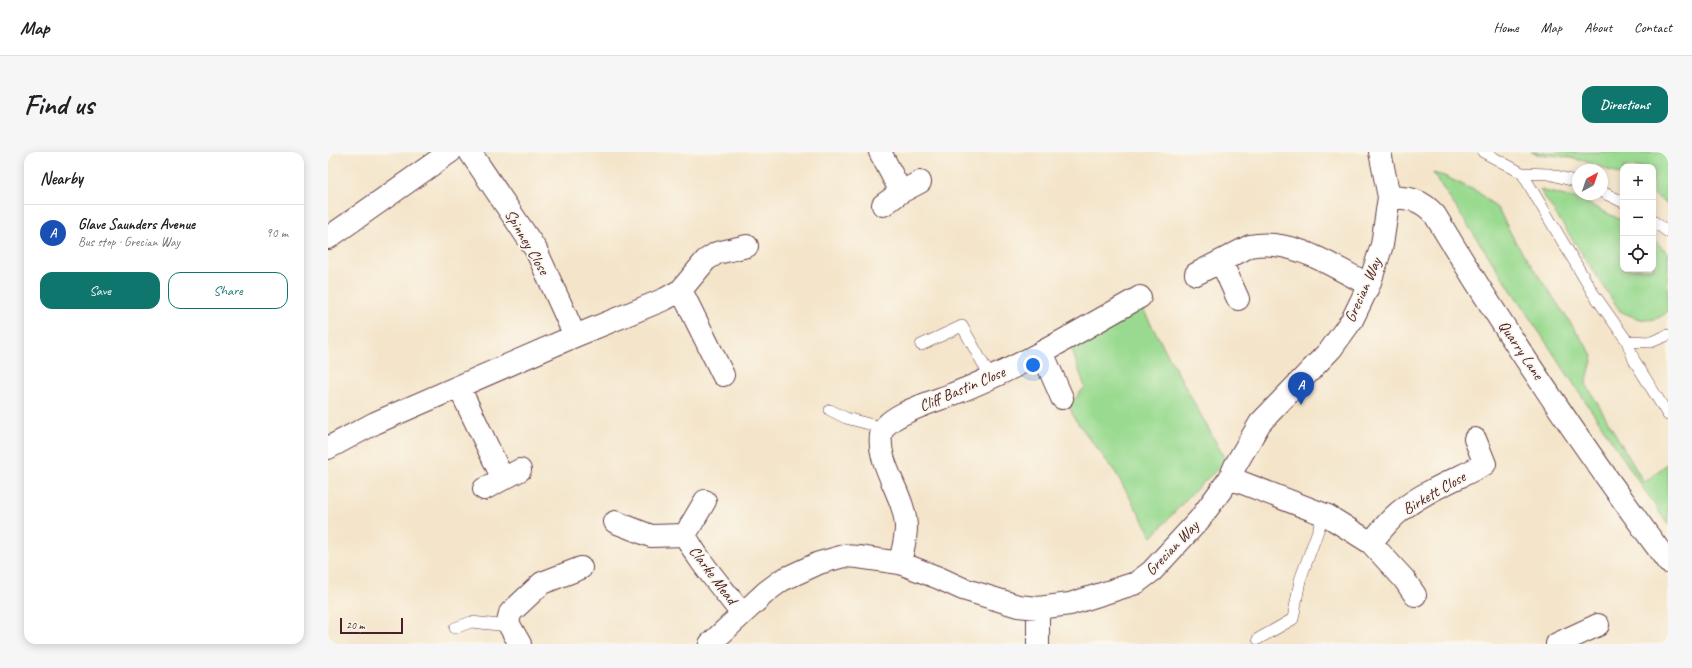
<!DOCTYPE html>
<html lang="en">
<head>
<meta charset="utf-8">
<style>
	body { margin:0; font-family:Caveat,sans-serif; background:#f6f6f6; color:#202124 }
	.controls { position:absolute; right:12px; top:12px; display:grid; overflow:hidden; border-radius:8px; box-shadow:0 2px 10px #0003 }
	.controls button { width:36px; height:36px; display:grid; place-items:center; padding:0; border:0; border-bottom:1px solid #e0e0e0; background:#fff; color:#202124; font:20px sans-serif }
	.compass { position:absolute; left:1244px; top:12px; width:36px; height:36px; border-radius:50%; background:#fff; box-shadow:0 2px 10px #0003; rotate:40deg }
	.scale { position:absolute; left:12px; bottom:10px; width:63px; box-sizing:border-box; padding-left:4px; border:2px solid #4a1f2b; border-top:0; font-size:11px; line-height:14px; white-space:nowrap; color:#4a1f2b; -webkit-text-stroke:3px #fbf7ec; paint-order:stroke }
	.you { position:absolute; left:705px; top:213px; width:14px; height:14px; margin:-10px; border:3px solid #fff; border-radius:50%; background:#1a73e8; box-shadow:0 0 0 6px #1a73e833 }
	.badge { display:grid; place-items:center; width:26px; height:26px; border-radius:50%; background:#0f766e; color:#fff; font-size:13px; font-weight:700 }
	.pin { position:absolute; translate:-50% -33px; filter:drop-shadow(0 1px 2px #0008) }
	.pin::after { content:''; position:absolute; top:21px; width:14px; height:12px; background:inherit; clip-path:polygon(0 0,100% 0,50% 100%) }
	.list { margin:0; padding:0; list-style:none }
	h2 { display:flex; justify-content:space-between; align-items:center; height:52px; margin:0; padding:0 16px; font-size:17px }
	h2 small { font-size:13px; font-weight:400; color:#757577 }
	.list li { display:grid; grid-template-columns:26px 1fr auto; gap:12px; align-items:center; box-sizing:border-box; height:56px; padding:0 16px; border-top:1px solid #e0e0e0 }
	.list b { display:block; font-size:15px; white-space:nowrap }
	.list p { margin:0; font-size:13px; white-space:nowrap; color:#757577 }
	.list em { font-size:13px; font-style:normal; color:#757577 }
	.actions { display:flex; gap:8px; padding:12px 16px }
	.actions a { flex:1; padding:9px 0; border:1px solid #0f766e; border-radius:12px; text-align:center; font-size:14px; color:#0f766e }
	.actions .main { background:#0f766e; color:#fff }
	.icon { flex:none; width:22px; height:22px; fill:none; stroke:currentColor; stroke-width:2; stroke-linecap:round; stroke-linejoin:round }
	.map { position:relative; flex:none; width:1340px; height:492px; overflow:hidden; border-radius:12px }
	header { display:flex; align-items:center; gap:24px; box-sizing:border-box; height:56px; padding:0 20px; background:#fff; border-bottom:1px solid #e0e0e0 }
	header strong { font-size:19px }
	nav { display:flex; gap:22px; margin-inline-start:auto; font-size:14px }
	.intro { display:flex; align-items:center; justify-content:space-between; box-sizing:border-box; height:96px; padding:0 24px }
	h1 { margin:0; font-size:28px }
	.button { padding:10px 18px; border-radius:12px; background:#0f766e; color:#fff; font-size:14px; font-weight:700 }
	main { display:flex; gap:24px; padding:0 24px }
	aside { flex:1; background:#fff; border-radius:12px; box-shadow:0 2px 10px #0003 }
	.map>svg:first-child { display:block }
	.green { fill:#9ada90; stroke:#727c5e }
	.lines { fill:none; stroke-linecap:round; stroke-linejoin:round }
	.service-casing { stroke:#643d43; stroke-width:12 }
	.minor-casing { stroke:#643d43; stroke-width:24 }
	.service { stroke:#fff; stroke-width:11 }
	.minor { stroke:#fff; stroke-width:22 }
	.labels { text-anchor:middle; dominant-baseline:central; stroke-width:3.5; stroke-linejoin:round; paint-order:stroke }
	.street-label { font-size:16px; fill:#4a1f2b; stroke:#fbf7ec }
</style>
</head>
<body>
<header>
<strong>Map</strong>
<nav><a>Home</a><a>Map</a><a>About</a><a>Contact</a></nav>
</header>
<div class="intro"><h1>Find us</h1><a class="button">Directions</a></div>
<main>
<aside>
<h2>Nearby<small></small></h2>
<ul class="list">
<li><span class="badge" style="background:#1a4fb4">A</span><div><b>Glave Saunders Avenue</b><p>Bus stop · Grecian Way</p></div><em>90 m</em></li>
</ul>
<div class="actions"><a class="main">Save</a><a>Share</a></div>
</aside>
<div class="map">
<svg width="1340" height="492" viewBox="0 0 1340 492">
	<rect width="100%" height="100%" fill="#fbf7ec"/>
	<filter id="ink" filterUnits="userSpaceOnUse"><feTurbulence type="fractalNoise" baseFrequency=".025" numOctaves="2"/><feDisplacementMap in="SourceGraphic" scale="8" xChannelSelector="R" yChannelSelector="G"/><feConvolveMatrix kernelMatrix="1 2 1 2 8 2 1 2 1" color-interpolation-filters="sRGB"/></filter>
	<filter id="wash" filterUnits="userSpaceOnUse"><feTurbulence type="fractalNoise" baseFrequency=".012" numOctaves="4" result="noise"/><feDisplacementMap in="SourceGraphic" scale="16" xChannelSelector="R" yChannelSelector="G"/><feGaussianBlur stdDeviation="0.9" result="paint"/><feColorMatrix in="noise" values="0 0 0 0 0 0 0 0 0 0 0 0 0 0 0 0 0 1.4 0 .05"/><feComposite in="paint" operator="in"/></filter>
	<g filter="url(#wash)">
		<rect width="100%" height="100%" fill="#f4e5ca"/>
		<path class="green" d="M 1203,0 L 1340,0 L 1340,52 L 1325,42 L 1325,15 L 1295,15 L 1295,25 C 1261,8 1245,5 1208,2 Z
			M 1105,21 L 1116,24 L 1150,40 L 1170,57 L 1188,91 L 1265,204 L 1258,232 L 1316,331 L 1340,311 L 1340,373 Z
			M 1212,38 L 1250,47 L 1295,69 L 1295,117 L 1325,117 L 1325,87 L 1340,101 L 1340,159 C 1325,174 1309,167 1292,159 Z
			M 812,152 L 898,309 L 859,346 L 824,385 L 788,321 L 746,266 L 741,253 L 757,235 L 742,192 Z"/>
	</g>
	<g filter="url(#ink)">
		<g class="lines">
			<g class="service-casing">
				<path id="service" d="M 1155,0 L 1194,21 L 1265,141 L 1299,189 L 1306,208 L 1340,263
					M 1194,21 L 1221,22 L 1250,30
					M 1274,40 L 1295,50
					M 1325,69 L 1340,80
					M 1299,189 L 1323,190 L 1340,183
					M 593,193 L 634,174 L 663,226
					M 502,258 L 518,266 L 556,276
					M 127,476 L 143,470 L 181,474
					M 930,487 L 965,467 L 972,428 L 996,362"/>
			</g>
			<g class="minor-casing">
				<path id="minor" d="M 142,0 L 208,98 L 247,184
					M 552,0 L 573,40 L 555,53
					M 573,40 L 592,30
					M 1061,45 C 1082,46 1093,47 1107,63 C 1178,182 1257,298 1340,410
					M 0,86 L 122,0
					M 893,109 L 910,147
					M 868,122 L 922,94 C 963,85 1006,115 1041,133
					M 353,138 L 395,223
					M 714,200 L 734,246
					M 131,235 L 175,327 L 192,318
					M 0,296 L 47,271 L 247,184 L 337,147 L 353,138 L 378,108 L 389,101 L 419,94
					M 902,326 L 1000,364 L 1043,391 L 1076,427 L 1087,443
					M 156,337 L 175,327
					M 287,370 L 323,384 L 357,383 C 372,412 395,436 414,462
					M 357,383 L 377,349
					M 1043,391 C 1052,380 1060,369 1071,360 C 1096,339 1129,327 1157,312 L 1147,287
					M 572,411 C 574,400 578,387 578,376 C 578,345 549,313 553,283 C 556,263 608,249 625,242 C 690,217 751,179 812,145
					M 710,456 L 710,492
					M 192,492 L 180,471 L 182,461 L 214,431 L 253,416
					M 382,492 L 438,440 L 454,428 L 491,411 L 516,404 L 530,405 L 572,411 L 611,426 L 635,437 L 690,454 L 710,456 L 742,452 L 808,431 L 824,419 L 871,368 L 902,326 L 907,314 L 932,271 L 1003,197 L 1024,168 L 1041,133 L 1054,93 L 1061,45 L 1052,0
					M 1229,492 L 1270,473"/>
			</g>
			<use href="#service" class="service"/>
			<use href="#minor" class="minor"/>
		</g>
	</g>
	<g class="labels">
		<g class="street-label">
			<text transform="translate(199 90) rotate(60)">Spinney Close</text>
			<text transform="translate(1035 138) rotate(-66)">Grecian Way</text>
			<text transform="translate(1193 198) rotate(56)">Quarry Lane</text>
			<text transform="translate(634 237) rotate(-23)">Cliff Bastin Close</text>
			<text transform="translate(1106 341) rotate(-30)">Birkett Close</text>
			<text transform="translate(844 396) rotate(-46)">Grecian Way</text>
			<text transform="translate(385 423) rotate(53)">Clarke Mead</text>
		</g>
	</g>
</svg>
<div class="controls">
<button>+</button>
<button>−</button>
<button><svg class="icon" aria-label="locate" viewBox="0 0 24 24"><circle cx="12" cy="12" r="6"/><path d="M12 2v4M12 18v4M2 12h4M18 12h4"/></svg></button>
</div>
<svg class="compass" viewBox="-18 -18 36 36"><path d="M0-13l5 13h-10z" fill="#e53935"/><path d="M0 13l5-13h-10z" fill="#757577"/></svg>
<div class="scale">20 m</div>
<div class="you"></div>
<div class="pin badge" style="left:973px;top:253px;background:#1a4fb4">A</div>
</div>
</main>
</body>
</html>
